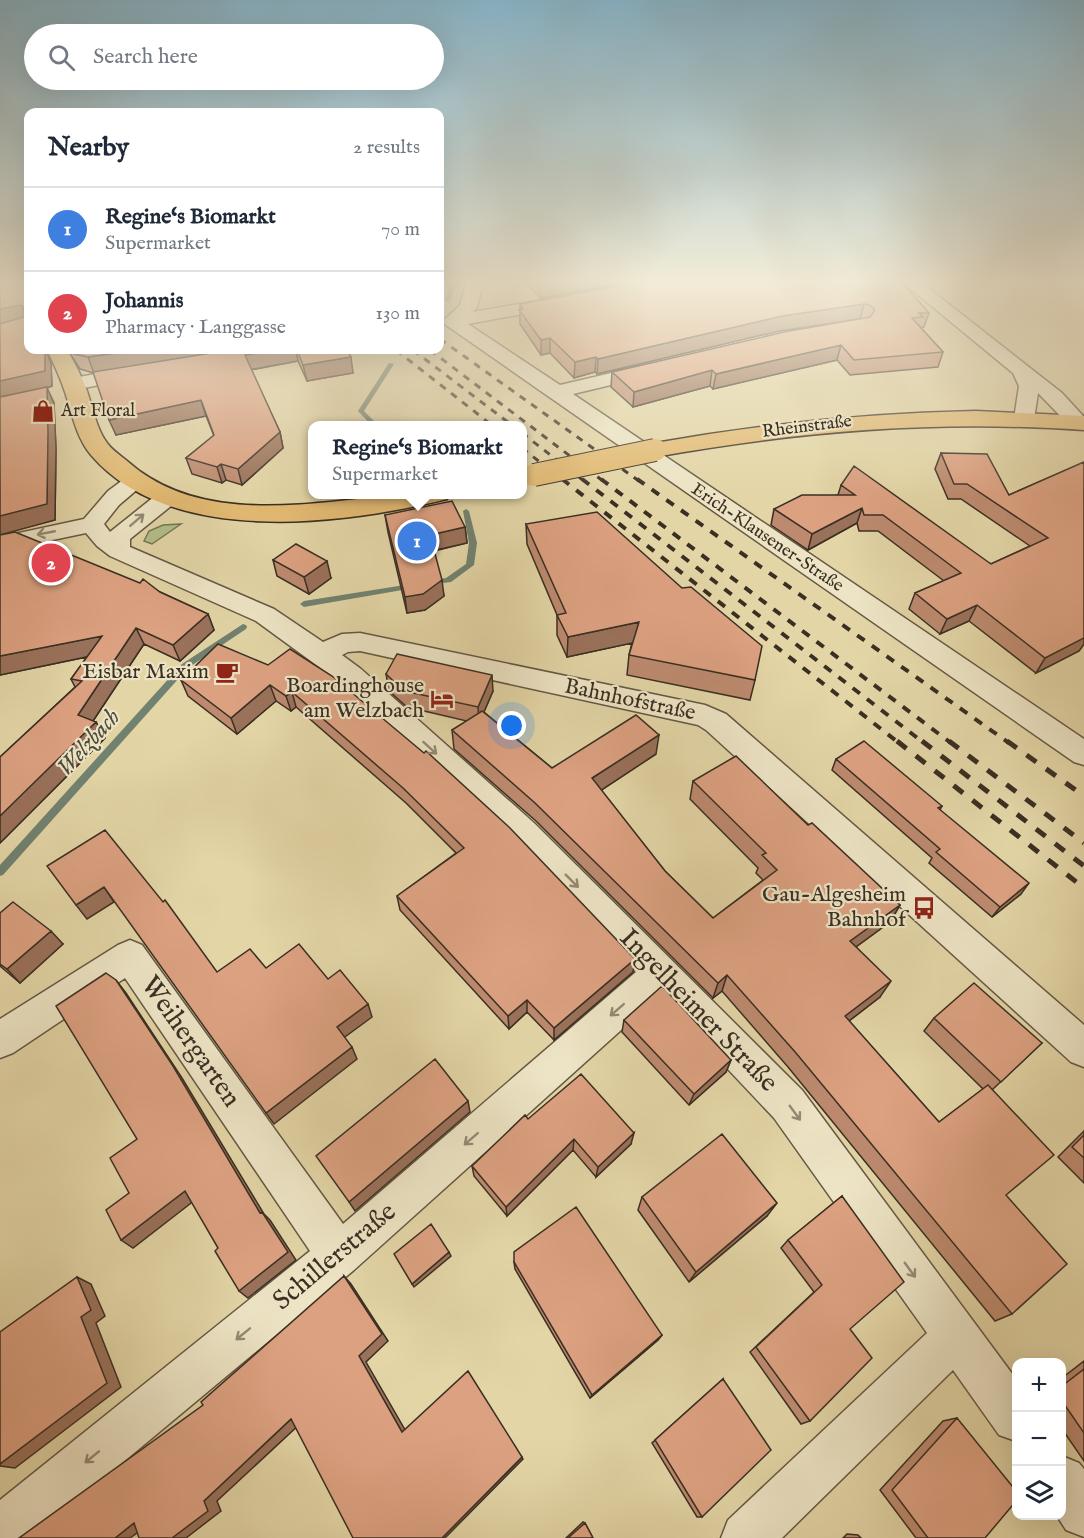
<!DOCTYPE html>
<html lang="en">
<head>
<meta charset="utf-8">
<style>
	body { margin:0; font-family:"IM FELL English",serif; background:#f2f2f3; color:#1f2937 }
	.controls { position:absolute; right:18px; bottom:18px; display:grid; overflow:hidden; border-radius:12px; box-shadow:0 6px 24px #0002 }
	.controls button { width:54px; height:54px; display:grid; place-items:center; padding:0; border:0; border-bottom:2px solid #e0e1e3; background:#fff; color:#1f2937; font:30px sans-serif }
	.you { position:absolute; left:512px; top:726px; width:21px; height:21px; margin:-15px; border:4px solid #fff; border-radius:50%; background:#1a73e8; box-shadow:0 0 0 9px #1a73e833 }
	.badge { display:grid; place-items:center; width:39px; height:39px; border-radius:50%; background:#111827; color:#fff; font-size:20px; font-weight:700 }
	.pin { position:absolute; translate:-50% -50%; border:3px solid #fff; box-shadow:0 2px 6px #0006 }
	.popup { position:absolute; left:308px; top:421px; width:219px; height:78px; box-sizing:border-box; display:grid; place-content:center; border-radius:12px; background:#fff; filter:drop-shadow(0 2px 4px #0005); font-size:20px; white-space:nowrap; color:#747a83 }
	.popup b { font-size:22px; color:#1f2937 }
	.popup::after { content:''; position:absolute; left:50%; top:100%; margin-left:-12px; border:12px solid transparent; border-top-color:#fff }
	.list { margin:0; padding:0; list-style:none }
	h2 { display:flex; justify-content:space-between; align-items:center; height:78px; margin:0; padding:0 24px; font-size:26px }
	h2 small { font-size:20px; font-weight:400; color:#747a83 }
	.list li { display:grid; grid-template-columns:39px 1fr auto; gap:18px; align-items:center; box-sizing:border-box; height:84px; padding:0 24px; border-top:2px solid #e0e1e3 }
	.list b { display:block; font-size:22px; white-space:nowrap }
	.list p { margin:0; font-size:20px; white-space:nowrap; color:#747a83 }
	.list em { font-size:20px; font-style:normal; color:#747a83 }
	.icon { flex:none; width:33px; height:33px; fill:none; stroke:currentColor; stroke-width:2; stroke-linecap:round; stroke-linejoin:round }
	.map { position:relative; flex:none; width:1084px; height:1538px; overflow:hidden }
	.search { position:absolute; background:#fff; box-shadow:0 6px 24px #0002; left:24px; top:24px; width:420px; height:66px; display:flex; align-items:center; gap:15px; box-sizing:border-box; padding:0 21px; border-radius:33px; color:#747a83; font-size:22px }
	.panel { position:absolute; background:#fff; box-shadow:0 6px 24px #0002; left:24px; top:108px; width:420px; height:246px; border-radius:12px }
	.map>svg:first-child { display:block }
	.green { fill:#b2be88; stroke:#767656; stroke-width:1.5 }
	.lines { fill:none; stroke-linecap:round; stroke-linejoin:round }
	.stream { fill:#718270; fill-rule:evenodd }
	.minor-casing { stroke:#645844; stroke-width:3 }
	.major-casing { stroke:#3a2f23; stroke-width:3 }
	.minor { fill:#ede4c5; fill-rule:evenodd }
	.major { fill:#e2ba73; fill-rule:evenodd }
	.rail-far2 { stroke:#3a2f23; stroke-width:3; stroke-dasharray:7 7; stroke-linecap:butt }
	.rail-far1 { stroke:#3a2f23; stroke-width:4; stroke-dasharray:9 9; stroke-linecap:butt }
	.rail { stroke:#3a2f23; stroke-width:5; stroke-dasharray:12 12; stroke-linecap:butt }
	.major-bridge-casing { stroke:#3a2f23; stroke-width:24; stroke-linecap:butt }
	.major-bridge { stroke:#e2ba73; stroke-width:22 }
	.wall { fill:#bd8a6f; stroke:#3a2f23; stroke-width:1.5 }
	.shaded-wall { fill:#9a715a; stroke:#3a2f23; stroke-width:1.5 }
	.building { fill:#dca181; stroke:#3a2f23; stroke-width:1.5 }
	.oneway { stroke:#948a74 }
	.labels { text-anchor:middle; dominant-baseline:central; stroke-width:4.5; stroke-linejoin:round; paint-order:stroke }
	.far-poi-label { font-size:18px; fill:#3a2f23; stroke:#ede4c5; text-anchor:start }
	.far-street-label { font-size:18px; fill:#3a2f23; stroke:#ede4c5 }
	.poi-label { font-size:22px; fill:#3a2f23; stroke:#ede4c5; text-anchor:end }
	.street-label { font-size:22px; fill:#3a2f23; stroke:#ede4c5 }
	.water-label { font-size:24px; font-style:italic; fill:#4c4b3d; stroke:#ede4c5 }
	.near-street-label { font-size:27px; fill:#3a2f23; stroke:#ede4c5 }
</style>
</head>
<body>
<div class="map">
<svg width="1084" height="1538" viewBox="0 0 1084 1538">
	<rect width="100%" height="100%" fill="#e3d5a6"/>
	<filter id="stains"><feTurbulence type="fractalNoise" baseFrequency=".00333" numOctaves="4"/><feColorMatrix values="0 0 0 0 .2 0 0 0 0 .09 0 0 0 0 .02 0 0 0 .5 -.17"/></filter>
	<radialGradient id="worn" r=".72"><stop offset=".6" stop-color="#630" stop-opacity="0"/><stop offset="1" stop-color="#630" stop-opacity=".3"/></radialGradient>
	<path class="green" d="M 181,524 L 152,544 L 144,541 L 149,531 L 163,525 Z"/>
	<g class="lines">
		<path class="stream" d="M 451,280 L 457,280 L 451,300 L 448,302 L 445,300 Z
			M 389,363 L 394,364 L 364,411 L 379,426 L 372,426 L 358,411 Z
			M 466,509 L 469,511 L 477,543 L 474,565 L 451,582 L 428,585 L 428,581 L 446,578 L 466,564 L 469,543 L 463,511 Z
			M 411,584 L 415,586 L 414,588 L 304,607 L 300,604 L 304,601 Z
			M 243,624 L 246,625 L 247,627 L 246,629 L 188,668 L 3,875 L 0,876 L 0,865 L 182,664 Z"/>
		<g class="minor-casing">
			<path id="minor" d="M 467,280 L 484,280 L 477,307 L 473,312 L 560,297 L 566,298 L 569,302 L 566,306 L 468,324 L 560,385 L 650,364 L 657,366 L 660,370 L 657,374 L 573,394 L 1084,739 L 1084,765 L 1074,762 L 446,325 L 443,321 L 460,305 Z
				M 900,280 L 918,280 L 1062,393 L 1084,417 L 1084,428 L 1071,427 L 1038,393 L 1034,419 L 1031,423 L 1024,425 L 1017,423 L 1014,419 L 1019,386 L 1013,373 Z
				M 135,367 L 142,369 L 145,373 L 142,377 L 73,390 L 66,388 L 63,384 L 66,380 L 73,378 Z
				M 135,475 L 143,477 L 146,482 L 119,505 L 104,524 L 110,532 L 160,492 L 168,490 L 176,492 L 179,497 L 176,502 L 130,539 L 130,547 L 274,609 L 323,642 L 342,634 L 360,633 L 705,705 L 726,714 L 1084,1025 L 1084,1067 L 1071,1062 L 706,730 L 698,725 L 360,651 L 348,652 L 342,655 L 361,669 L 534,823 L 802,1090 L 1016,1379 L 1016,1441 L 999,1435 L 953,1370 L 782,1538 L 721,1538 L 728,1520 L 927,1333 L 774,1118 L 659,996 L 354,1270 L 32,1538 L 0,1538 L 0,1500 L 310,1251 L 125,978 L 13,1053 L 0,1058 L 0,1019 L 118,945 L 130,940 L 142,945 L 343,1224 L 636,972 L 512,841 L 341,683 L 256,621 L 110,556 L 97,546 L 86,533 L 0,551 L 0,537 L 84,519 L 108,491 L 127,477 Z
				M 1062,1456 L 1079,1463 L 1084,1469 L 1084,1537 L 1066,1530 L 1057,1516 L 1062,1516 Z"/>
		</g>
		<g class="major-casing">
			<path id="major" d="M 47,350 L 67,350 C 75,363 82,377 87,391 C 93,408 96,428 107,443 C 112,450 120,455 127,461 C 200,526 308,503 395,495 C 413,493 432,494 450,494 L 447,499 C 342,525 170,547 91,455 C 76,437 72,413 65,392 C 60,377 54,364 47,350 Z
				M 976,411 L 1084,416 L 1084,430 C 937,420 799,431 655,457 L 647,455 L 643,450 L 647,445 L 655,443 C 762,424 868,413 976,411 Z"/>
		</g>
		<use href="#minor" class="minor"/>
		<use href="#major" class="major"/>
		<path class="rail-far2" d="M 440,339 L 639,481
			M 396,350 L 493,426
			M 413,350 L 513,426
			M 430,350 L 603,481
			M 522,433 L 584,481
			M 522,448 L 564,481"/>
		<path class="rail-far1" d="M 562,479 L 899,743
			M 582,479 L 924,743
			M 601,479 L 951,743
			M 637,479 L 1009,743"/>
		<path class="rail" d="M 897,741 L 1084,888
			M 922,741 L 1084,866
			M 949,741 L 1084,843
			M 1007,741 L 1084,796"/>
		<g class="major-bridge-casing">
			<path id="major-bridge" d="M 534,475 L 655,450"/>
		</g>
		<use href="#major-bridge" class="major-bridge"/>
	</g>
	<path class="wall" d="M 0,280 L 28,280 L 28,350 L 45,350 L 51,364 L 52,386 L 47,388 L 54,403 L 56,449 L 55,520 L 1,534 L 160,592 L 208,614 L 214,630 L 180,661 L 144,644 L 93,721 L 96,722 L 105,738 L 0,843 L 0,757 L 75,687 L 71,679 L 87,657 L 0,675 Z
		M 526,280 L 642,280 L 540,298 L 526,283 Z
		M 900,280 L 929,313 L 924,327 L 921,328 L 943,352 L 938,367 L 850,375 L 837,360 L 713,389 L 710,386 L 633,407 L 611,387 L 612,372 L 860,319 L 779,331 L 597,374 L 595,372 L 574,378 L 550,353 L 541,355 L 520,324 L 520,304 Z
		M 68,350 L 347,350 L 353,373 L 307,381 L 298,361 L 251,370 L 280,432 L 283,448 L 242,485 L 226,480 L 222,483 L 192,474 L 186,458 L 214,436 L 206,416 L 116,435 L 94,373 L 80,369 Z
		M 941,453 L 1009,495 L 1084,462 L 1084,644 L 1079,651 L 1036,673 L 969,621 L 940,634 L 909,609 L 915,593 L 944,581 L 878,531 L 859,531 L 857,523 L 808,550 L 771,525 L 774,509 L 838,495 L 841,485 L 991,564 L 1030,546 L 961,499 L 948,499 L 935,469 Z
		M 385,515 L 465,527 L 467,543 L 434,551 L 444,596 L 425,610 L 407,613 L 388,532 Z
		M 526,524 L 755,680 L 750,700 L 627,675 L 629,655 L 632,643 L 567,657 L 557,635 L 557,615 L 527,544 Z
		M 273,560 L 331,578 L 309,594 L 277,576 Z
		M 268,665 L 635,959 L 633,972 L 554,1040 L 527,1012 L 509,1029 L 400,910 L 397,896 L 456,853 L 406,803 L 296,707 L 291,711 L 276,701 L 237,734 L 188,696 L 181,680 Z
		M 386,674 L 493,691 L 484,712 L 552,768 L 656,754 L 601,790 L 665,871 L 713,918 L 763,880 L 756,873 L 758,868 L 690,799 L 693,781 L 808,825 L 900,905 L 890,922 L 856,947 L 880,997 L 849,1021 L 939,1122 L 983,1089 L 924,1031 L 934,1018 L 1042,1043 L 992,1090 L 1006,1195 L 1012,1314 L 995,1321 L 788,1067 L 722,991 L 713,998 L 536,821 L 454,749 L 452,730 L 467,721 L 407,707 L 389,691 Z
		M 836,759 L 942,806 L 940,810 L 1021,894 L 992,917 L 929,863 L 932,858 L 832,770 Z
		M 0,913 L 63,944 L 20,983 L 0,966 Z
		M 624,1020 L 731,1060 L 726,1072 L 689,1105 L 622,1032 Z
		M 528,1119 L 631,1144 L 596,1177 L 573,1150 L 507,1216 L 474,1176 L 472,1166 Z
		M 1084,1131 L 1084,1183 L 1058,1157 Z
		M 842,1196 L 850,1329 L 810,1421 L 801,1424 L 750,1352 L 814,1292 L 781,1248 L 788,1240 Z
		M 642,1197 L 767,1216 L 689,1282 L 638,1210 Z
		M 514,1262 L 662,1335 L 658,1340 L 590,1398 L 515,1269 Z
		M 1084,1361 L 1084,1461 L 1062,1429 L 1062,1378 Z
		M 723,1379 L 702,1517 L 697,1517 L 652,1443 Z
		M 957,1418 L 985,1538 L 916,1538 L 880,1490 L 943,1421 Z
		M 583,1522 L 585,1523 L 593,1538 L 566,1538 Z
		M 847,1534 L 858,1535 L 861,1538 L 843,1538 Z"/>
	<path class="shaded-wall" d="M 560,280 L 642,280 L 540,298 L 540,283 Z
		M 864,304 L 860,319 L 779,331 L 597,374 L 598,359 L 782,316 Z
		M 21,305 L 28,320 L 0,325 L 0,309 Z
		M 550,338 L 550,353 L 541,355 L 541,340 Z
		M 841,345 L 837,360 L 713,389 L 716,374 Z
		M 44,350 L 46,350 L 51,364 L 52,386 L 47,388 L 54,403 L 56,449 L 55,520 L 0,535 L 0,381 Z
		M 136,350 L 232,350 L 94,373 L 88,357 Z
		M 273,350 L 296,350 L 298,361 L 248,370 L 245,355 Z
		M 351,357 L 353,373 L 307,381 L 303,365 Z
		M 596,357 L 595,372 L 574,378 L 575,362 Z
		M 712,370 L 710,386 L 633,407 L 634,392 Z
		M 201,400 L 206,416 L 116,435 L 109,420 Z
		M 280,432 L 283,448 L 242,485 L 238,469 Z
		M 221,464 L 226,480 L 222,483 L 217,467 Z
		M 862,508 L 857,523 L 808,550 L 812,534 Z
		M 465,527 L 467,543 L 432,551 L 430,535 Z
		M 327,561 L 331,578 L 309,594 L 304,577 Z
		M 442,580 L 444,596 L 425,610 L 407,613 L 405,597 Z
		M 977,605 L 969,621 L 940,634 L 947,619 Z
		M 208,614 L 214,630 L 180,661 L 173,645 Z
		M 639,622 L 637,642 L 567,657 L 568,637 Z
		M 136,628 L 144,644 L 87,730 L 96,722 L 105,738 L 0,843 L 0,816 L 78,715 Z
		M 1084,635 L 1084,644 L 1079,651 L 1036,673 L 1045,658 Z
		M 102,636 L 110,652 L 0,675 L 0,656 Z
		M 492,675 L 493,691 L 479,723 L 478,707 Z
		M 270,685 L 276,701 L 237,734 L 231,718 Z
		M 292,692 L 296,707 L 291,711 L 286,696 Z
		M 659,735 L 656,754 L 591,797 L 592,778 Z
		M 1029,883 L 1021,894 L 992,917 L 1000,907 Z
		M 104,887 L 114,902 L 87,919 L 76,905 Z
		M 900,905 L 890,922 L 842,957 L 850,941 Z
		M 51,931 L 63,944 L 20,983 L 7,969 Z
		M 635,959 L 633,972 L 554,1040 L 554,1028 Z
		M 727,975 L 722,991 L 713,998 L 718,983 Z
		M 116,980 L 126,993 L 182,1078 L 264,1214 L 270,1220 L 296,1260 L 248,1298 L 239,1291 L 260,1213 Z
		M 891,981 L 880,997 L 836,1031 L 845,1016 Z
		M 527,1000 L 527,1012 L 509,1029 L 508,1016 Z
		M 368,1004 L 372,1017 L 342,1039 L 337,1027 Z
		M 352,1047 L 357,1059 L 274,1124 L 266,1113 Z
		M 731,1060 L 726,1072 L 689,1105 L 694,1094 Z
		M 468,1101 L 470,1112 L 355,1211 L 349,1202 Z
		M 634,1133 L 631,1144 L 596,1177 L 598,1167 Z
		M 574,1139 L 573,1150 L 507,1216 L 506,1207 Z
		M 185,1191 L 195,1200 L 133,1248 L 121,1240 Z
		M 777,1203 L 767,1216 L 689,1282 L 696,1272 Z
		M 449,1252 L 451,1256 L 414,1287 L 412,1284 Z
		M 344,1276 L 351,1284 L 388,1341 L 366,1362 L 408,1435 L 402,1432 L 359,1356 Z
		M 77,1277 L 91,1284 L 105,1316 L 96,1323 L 121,1387 L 15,1468 L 0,1466 L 0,1464 L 81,1317 Z
		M 662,1335 L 658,1340 L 590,1398 L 592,1395 Z
		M 291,1419 L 301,1423 L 217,1501 L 221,1511 L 186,1538 L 172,1538 L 204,1501 Z
		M 522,1457 L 523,1459 L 445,1538 L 442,1538 Z
		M 134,1523 L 151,1523 L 130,1538 L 115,1538 Z"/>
	<path class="building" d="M 0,280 L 28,280 L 28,350 L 45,350 L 45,371 L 0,381 L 0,324 L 24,317 L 24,307 L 21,305 L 0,309 Z
		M 537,280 L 560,280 L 540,283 Z
		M 648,280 L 900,280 L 929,313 L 919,313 L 923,317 L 912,318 L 943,352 L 854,360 L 841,345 L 716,374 L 712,370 L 634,392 L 612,372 L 784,332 L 870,317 L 875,310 L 870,305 L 864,304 L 782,316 L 598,359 L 596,357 L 575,362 L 550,338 L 541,340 L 519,310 L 523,309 L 520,304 Z
		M 71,350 L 136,350 L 88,357 L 74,354 Z
		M 230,350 L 273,350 L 245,355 L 280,432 L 238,469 L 221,464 L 217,467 L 186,458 L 214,435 L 201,400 L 109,420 L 93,372 Z
		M 297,350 L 347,350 L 351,357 L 303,365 Z
		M 47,387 L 48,433 L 47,504 L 0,516 L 0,397 Z
		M 941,453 L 987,454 L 1009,495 L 1084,462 L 1084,638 L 1045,658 L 977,605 L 947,619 L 915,593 L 961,573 L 883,515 L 864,515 L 862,508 L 812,534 L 774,509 L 802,495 L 855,495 L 841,485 L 854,466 L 991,564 L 1048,538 L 967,484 L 954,484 Z
		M 452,501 L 465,527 L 430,535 L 442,580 L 423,594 L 405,597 L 385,515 Z
		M 597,512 L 682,588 L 691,587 L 762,646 L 755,680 L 629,655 L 639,622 L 568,637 L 557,615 L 566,613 L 526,524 Z
		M 15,532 L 140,583 L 143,579 L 160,592 L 208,614 L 173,645 L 136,628 L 78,715 L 96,722 L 0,816 L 0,757 L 82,681 L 71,679 L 102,636 L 0,656 L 0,535 Z
		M 296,544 L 327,561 L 304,577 L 273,560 Z
		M 218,644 L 268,665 L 290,649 L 332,676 L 424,753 L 426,751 L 510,828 L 635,959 L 554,1028 L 527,1000 L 508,1016 L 397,896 L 464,848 L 403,788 L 292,692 L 286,696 L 270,685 L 231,718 L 181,680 Z
		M 397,654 L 492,675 L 478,707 L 404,691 L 386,674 Z
		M 482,711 L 552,768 L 636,715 L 659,735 L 592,778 L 665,871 L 713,918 L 777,870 L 762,855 L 766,853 L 693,781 L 736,756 L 808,825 L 812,823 L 900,905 L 850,941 L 891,981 L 845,1016 L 939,1122 L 988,1085 L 1054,1155 L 1006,1195 L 1067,1264 L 1012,1314 L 796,1053 L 727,975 L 718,983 L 535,803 L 452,730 Z
		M 864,741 L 942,806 L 938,808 L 1029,883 L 1000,907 L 936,852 L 940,849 L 836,759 Z
		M 105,830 L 163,902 L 165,900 L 217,972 L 250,949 L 266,968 L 299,944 L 328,979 L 340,970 L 368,1004 L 337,1027 L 352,1047 L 266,1113 L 104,887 L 76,905 L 47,866 Z
		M 13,902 L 51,931 L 7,969 L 0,964 L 0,913 Z
		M 106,973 L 116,980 L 173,1066 L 260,1213 L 262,1212 L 288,1252 L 239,1291 L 215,1251 L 218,1248 L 185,1191 L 121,1240 L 106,1210 L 129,1193 L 110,1158 L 137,1139 L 56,1006 Z
		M 974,983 L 1042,1043 L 1001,1082 L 934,1018 Z
		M 662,986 L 731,1060 L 694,1094 L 624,1020 Z
		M 435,1059 L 468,1101 L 349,1202 L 316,1156 Z
		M 581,1074 L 634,1133 L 598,1167 L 574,1139 L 506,1207 L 472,1166 L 525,1115 L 528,1119 Z
		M 722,1134 L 777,1203 L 696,1272 L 642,1197 Z
		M 1084,1135 L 1084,1158 L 1072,1147 Z
		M 842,1196 L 904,1282 L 850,1329 L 872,1358 L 810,1421 L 756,1347 L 822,1285 L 788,1240 Z
		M 576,1207 L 662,1335 L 592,1395 L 514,1262 L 514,1252 Z
		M 431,1224 L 449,1252 L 412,1284 L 394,1254 Z
		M 344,1276 L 382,1334 L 359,1356 L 402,1432 L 468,1371 L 522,1457 L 442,1538 L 353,1538 L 291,1419 L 204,1501 L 208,1511 L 172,1538 L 139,1538 L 134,1523 L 115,1538 L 19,1538 L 203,1405 L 201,1402 Z
		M 77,1277 L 91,1310 L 81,1317 L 107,1383 L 0,1464 L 0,1332 Z
		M 1084,1369 L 1084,1433 L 1062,1401 L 1062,1386 Z
		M 723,1379 L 771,1450 L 702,1517 L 655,1440 Z
		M 957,1418 L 1017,1492 L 1017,1500 L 985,1538 L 928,1538 L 892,1490 Z
		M 585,1523 L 593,1538 L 568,1538 Z"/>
	<defs><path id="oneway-shaft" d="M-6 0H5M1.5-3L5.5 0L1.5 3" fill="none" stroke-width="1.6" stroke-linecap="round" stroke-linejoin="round" transform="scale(1.5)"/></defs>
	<g class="oneway">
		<use href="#oneway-shaft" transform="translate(137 520) rotate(-41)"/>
		<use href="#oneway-shaft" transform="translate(46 533) rotate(169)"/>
		<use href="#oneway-shaft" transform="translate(430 748) rotate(42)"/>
		<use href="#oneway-shaft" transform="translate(572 881) rotate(45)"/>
		<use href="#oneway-shaft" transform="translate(617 1010) rotate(139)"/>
		<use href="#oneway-shaft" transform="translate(795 1113) rotate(54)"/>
		<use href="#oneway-shaft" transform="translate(471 1139) rotate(139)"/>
		<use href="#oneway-shaft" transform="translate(910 1270) rotate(54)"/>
		<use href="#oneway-shaft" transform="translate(243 1334) rotate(141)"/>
		<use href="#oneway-shaft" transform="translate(92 1457) rotate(141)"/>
	</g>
	<linearGradient id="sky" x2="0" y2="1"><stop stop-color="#87b6cc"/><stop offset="0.57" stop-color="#f2ecd7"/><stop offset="1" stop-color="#f2ecd7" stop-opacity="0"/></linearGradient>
	<rect width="1084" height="495" fill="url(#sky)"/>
	<defs>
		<g id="shop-bare" transform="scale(1.8)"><path d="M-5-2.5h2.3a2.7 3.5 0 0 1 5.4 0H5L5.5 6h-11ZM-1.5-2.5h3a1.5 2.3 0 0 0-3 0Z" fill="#8f2418" stroke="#ede4c5" stroke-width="2.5" paint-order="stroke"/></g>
		<g id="cafe-bare" transform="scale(1.8)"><path d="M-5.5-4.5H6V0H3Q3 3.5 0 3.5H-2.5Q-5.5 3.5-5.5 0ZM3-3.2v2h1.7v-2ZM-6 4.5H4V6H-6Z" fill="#8f2418" stroke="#ede4c5" stroke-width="2.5" paint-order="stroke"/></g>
		<g id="hotel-bare" transform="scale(1.8)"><path d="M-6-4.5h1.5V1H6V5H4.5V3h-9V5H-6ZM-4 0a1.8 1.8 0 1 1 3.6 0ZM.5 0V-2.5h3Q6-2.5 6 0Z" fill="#8f2418" stroke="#ede4c5" stroke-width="2.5" paint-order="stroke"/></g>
		<g id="bus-bare" transform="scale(1.8)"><path d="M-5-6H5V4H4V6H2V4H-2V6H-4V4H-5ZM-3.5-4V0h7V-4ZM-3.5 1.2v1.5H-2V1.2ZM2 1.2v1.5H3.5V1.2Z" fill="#8f2418" stroke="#ede4c5" stroke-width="2.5" paint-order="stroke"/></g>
	</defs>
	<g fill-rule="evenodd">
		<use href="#shop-bare" x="43" y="411"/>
		<use href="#cafe-bare" x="227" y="672"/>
		<use href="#hotel-bare" x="442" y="699"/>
		<use href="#bus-bare" x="924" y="908"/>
	</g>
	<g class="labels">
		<g class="far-poi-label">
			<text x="61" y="411">Art Floral</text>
		</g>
		<g class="far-street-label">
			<text transform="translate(807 427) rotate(-7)">Rheinstraße</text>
			<text transform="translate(767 538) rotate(34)">Erich-Klausener-Straße</text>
		</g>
		<g class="poi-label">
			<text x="209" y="672">Eisbar Maxim</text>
			<text x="424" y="686">Boardinghouse<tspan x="424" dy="25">am Welzbach</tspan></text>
			<text x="906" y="895">Gau-Algesheim<tspan x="906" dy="25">Bahnhof</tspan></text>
		</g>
		<g class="street-label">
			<text transform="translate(630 700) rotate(12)">Bahnhofstraße</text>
		</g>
		<g class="water-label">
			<text transform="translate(89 743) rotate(-48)">Welzbach</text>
		</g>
		<g class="near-street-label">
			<text transform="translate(698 1011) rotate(46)">Ingelheimer Straße</text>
			<text transform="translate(190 1042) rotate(55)">Weihergarten</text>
			<text transform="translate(335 1257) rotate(-40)">Schillerstraße</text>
		</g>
	</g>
	<rect width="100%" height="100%" filter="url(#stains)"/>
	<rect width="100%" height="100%" fill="url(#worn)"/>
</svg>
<div class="controls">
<button>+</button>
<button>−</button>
<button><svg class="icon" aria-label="layers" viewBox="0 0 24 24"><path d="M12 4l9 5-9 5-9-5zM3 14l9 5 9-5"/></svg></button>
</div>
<div class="you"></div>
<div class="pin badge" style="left:417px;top:541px;background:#3f7fe0">1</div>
<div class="popup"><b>Regine‘s Biomarkt</b>Supermarket</div>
<div class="pin badge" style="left:51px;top:563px;background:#e0444e">2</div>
<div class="search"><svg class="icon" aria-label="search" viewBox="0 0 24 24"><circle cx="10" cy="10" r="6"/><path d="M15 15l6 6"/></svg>Search here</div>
<section class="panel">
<h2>Nearby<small>2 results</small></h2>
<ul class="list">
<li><span class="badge" style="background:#3f7fe0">1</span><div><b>Regine‘s Biomarkt</b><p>Supermarket</p></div><em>70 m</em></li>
<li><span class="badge" style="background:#e0444e">2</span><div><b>Johannis</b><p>Pharmacy · Langgasse</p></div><em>130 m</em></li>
</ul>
</section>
</div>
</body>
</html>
